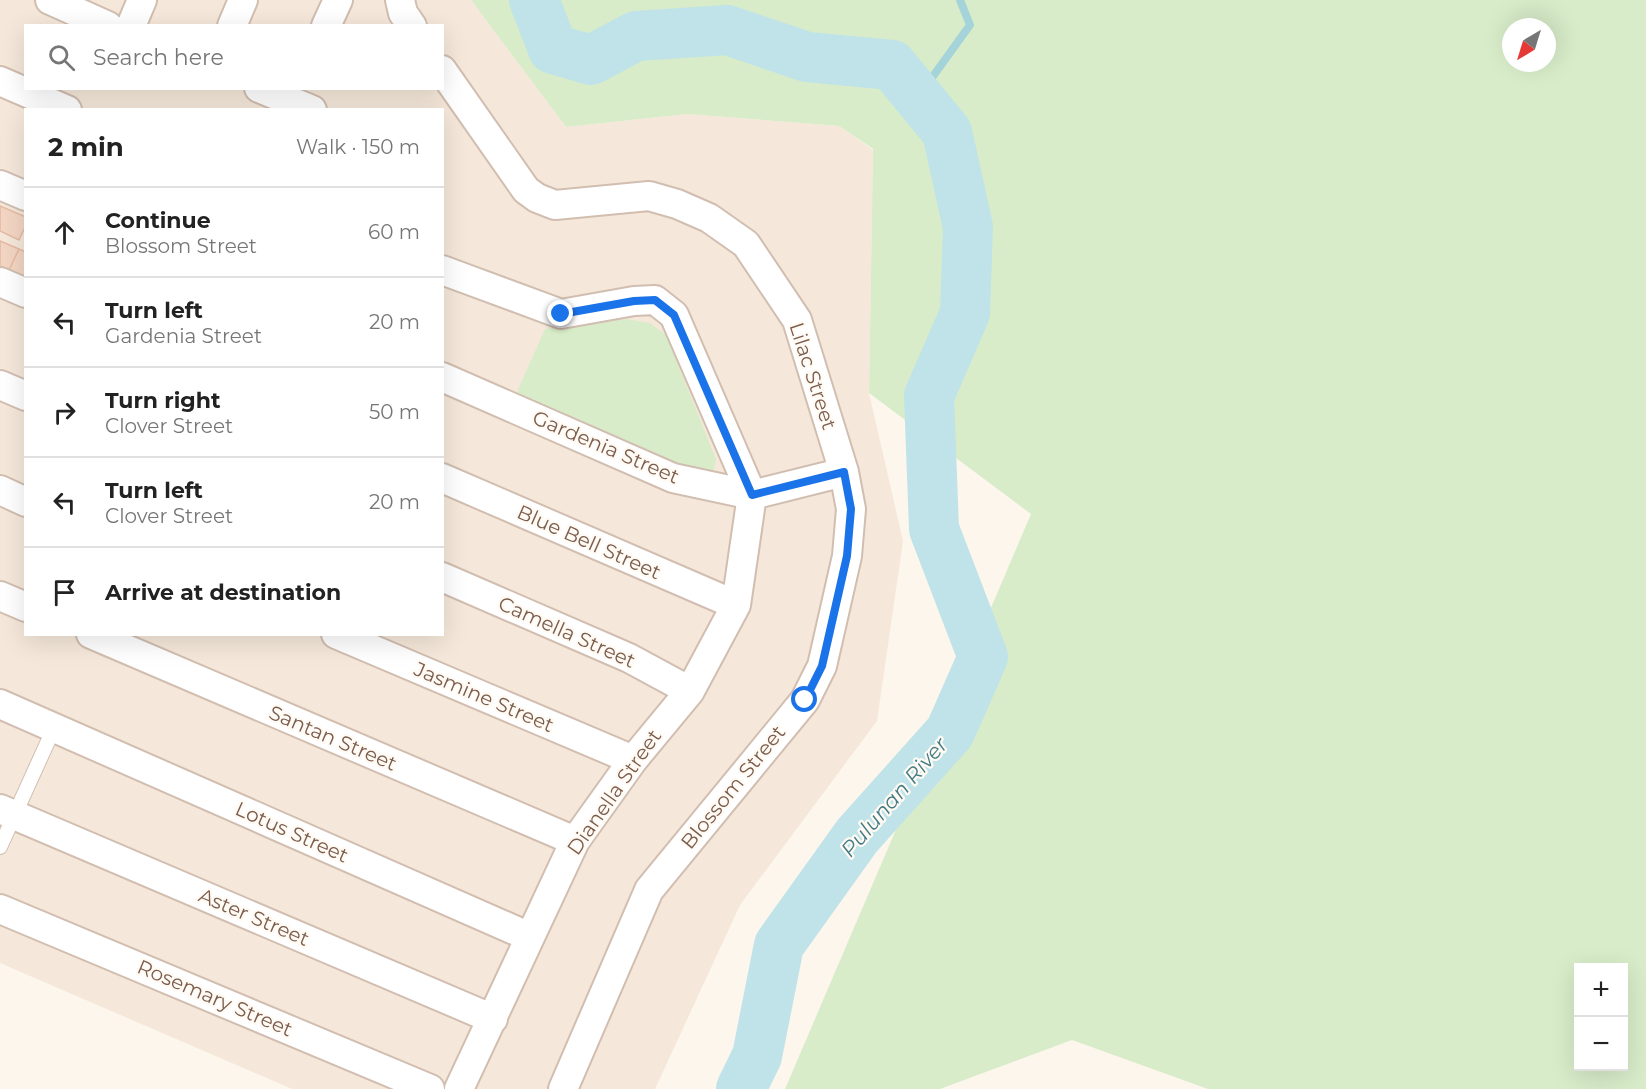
<!DOCTYPE html>
<html lang="en">
<head>
<meta charset="utf-8">
<style>
	body { margin:0; font-family:Montserrat,sans-serif; background:#f2f2f2; color:#222 }
	.controls { position:absolute; right:18px; bottom:18px; display:grid; overflow:hidden; border-radius:0px; box-shadow:0 6px 24px #0002 }
	.controls button { width:54px; height:54px; display:grid; place-items:center; padding:0; border:0; border-bottom:2px solid #e0e0e0; background:#fff; color:#222; font:30px sans-serif }
	.compass { position:absolute; left:1502px; top:18px; width:54px; height:54px; border-radius:50%; background:#fff; box-shadow:0 6px 24px #0002; rotate:218deg }
	.stop { position:absolute; width:18px; height:18px; margin:-14px; border:4px solid #1a73e8; border-radius:50%; background:#fff }
	.stop.end { background:#1a73e8; border-color:#fff; box-shadow:0 2px 6px #0008 }
	.list { margin:0; padding:0; list-style:none }
	h2 { display:flex; justify-content:space-between; align-items:center; height:78px; margin:0; padding:0 24px; font-size:26px }
	h2 small { font-size:20px; font-weight:400; color:#767676 }
	.list li { display:grid; grid-template-columns:39px 1fr auto; gap:18px; align-items:center; box-sizing:border-box; height:90px; padding:0 24px; border-top:2px solid #e0e0e0 }
	.list b { display:block; font-size:22px; white-space:nowrap }
	.list p { margin:0; font-size:20px; white-space:nowrap; color:#767676 }
	.list em { font-size:20px; font-style:normal; color:#767676 }
	.icon { flex:none; width:33px; height:33px; fill:none; stroke:currentColor; stroke-width:2; stroke-linecap:round; stroke-linejoin:round }
	.map { position:relative; flex:none; width:1646px; height:1089px; overflow:hidden }
	.search { position:absolute; background:#fff; box-shadow:0 6px 24px #0002; left:24px; top:24px; width:420px; height:66px; display:flex; align-items:center; gap:15px; box-sizing:border-box; padding:0 21px; border-radius:0px; color:#767676; font-size:22px }
	.panel { position:absolute; background:#fff; box-shadow:0 6px 24px #0002; left:24px; top:108px; width:420px; height:528px; border-radius:0px }
	.map>svg:first-child { display:block }
	.residential { fill:#f5e8da; fill-rule:evenodd }
	.green { fill:#d8ecc9; fill-rule:evenodd }
	.lines { fill:none; stroke-linecap:round; stroke-linejoin:round }
	.stream { stroke:#a5d3da; stroke-width:8 }
	.river { stroke:#bfe3e8; stroke-width:50 }
	.building { fill:#f3d5c3; stroke:#e6bba3; stroke-width:1.5 }
	.lane-casing { stroke:#d1beb0; stroke-width:16 }
	.street-casing { stroke:#d1beb0; stroke-width:32 }
	.lane { stroke:#fff; stroke-width:14 }
	.street { stroke:#fff; stroke-width:28 }
	.route { stroke:#1a73e8; stroke-width:8 }
	.labels { text-anchor:middle; dominant-baseline:central; stroke-width:4.5; stroke-linejoin:round; paint-order:stroke }
	.street-label { font-size:20px; fill:#7a5c4d; stroke:#fffaf3 }
	.water-label { font-size:21px; font-style:italic; fill:#437c86; stroke:#fffaf3 }
</style>
</head>
<body>
<div class="map">
<svg width="1646" height="1089" viewBox="0 0 1646 1089">
	<rect width="100%" height="100%" fill="#fdf6ec"/>
	<path class="residential" d="M 0,0 L 471,0 L 566,127 L 687,114 L 839,126 L 873,150 L 869,393 L 903,541 L 877,721 L 740,905 L 655,1089 L 292,1089 L 0,963 ZM 26,26 L 442,26 L 442,88 L 26,88 ZM 26,110 L 442,110 L 442,634 L 26,634 Z"/>
	<path class="green" d="M 471,0 L 1646,0 L 1646,1089 L 1208,1089 L 1072,1040 L 940,1089 L 785,1089 L 1031,514 L 869,393 L 873,149 L 839,126 L 687,114 L 566,127 ZM 1511,27 L 1547,27 L 1547,63 L 1511,63 ZM 1578,968 L 1624,968 L 1624,1066 L 1578,1066 Z
		M 626,319 L 650,323 L 666,335 L 716,459 L 714,469 L 704,477 L 515,396 L 545,329 Z"/>
	<g class="lines">
		<path class="stream" d="M 918,97 L 970,25 L 960,0"/>
		<path class="river" d="M 534,0 L 553,49 L 591,60 L 636,36 L 727,30 L 807,57 L 892,65 L 947,132 L 968,227 L 965,313 L 929,396 L 934,529 L 983,657 L 950,732 L 857,836 L 779,945 L 757,1056 L 741,1089"/>
	</g>
	<path class="building" d="M 0,206 L 26,217 L 26,225 L 19,240 L 0,231 Z
		M 0,241 L 19,249 L 9,270 L 0,266 Z
		M 19,249 L 26,252 L 26,277 L 9,270 Z"/>
	<g class="lines">
		<g class="lane-casing">
			<path id="lane" d="M 0,847 L 54,728"/>
		</g>
		<g class="street-casing">
			<path id="street" d="M 50,0 L 108,26
				M 400,0 L 403,13 L 412,26
				M 131,26 L 142,0
				M 232,26 L 243,0
				M 326,26 L 338,0
				M 442,70 L 526,190 L 537,198 L 555,205 L 649,196 L 677,204 L 709,218 L 746,244 L 797,320 L 844,472 L 851,509 L 847,556 L 822,666 L 805,700 L 649,890 L 563,1089
				M 0,81 L 67,110
				M 259,88 L 312,110
				M 0,185 L 26,196
				M 442,270 L 561,314 L 634,301 L 655,300 L 674,315 L 752,495 L 736,605 L 690,691 L 633,760 L 575,841 L 459,1089
				M 0,282 L 26,293
				M 442,377 L 673,478 L 752,495 L 844,472
				M 0,385 L 26,396
				M 442,478 L 736,605
				M 0,490 L 26,502
				M 442,577 L 629,658 L 690,691
				M 0,596 L 26,607
				M 91,634 L 575,841
				M 336,634 L 633,760
				M 0,704 L 530,937
				M 0,809 L 493,1019
				M 0,909 L 430,1089"/>
		</g>
		<use href="#lane" class="lane"/>
		<use href="#street" class="street"/>
	</g>
	<g class="lines">
		<path class="route" d="M 561,314 L 634,301 L 655,300 L 674,315 L 752,495 L 844,472 L 851,509 L 847,556 L 822,666 L 805,700"/>
	</g>
	<g class="labels">
		<g class="street-label">
			<text transform="translate(813 376) rotate(72)">Lilac Street</text>
			<text transform="translate(606 447) rotate(23)">Gardenia Street</text>
			<text transform="translate(589 542) rotate(24)">Blue Bell Street</text>
			<text transform="translate(567 632) rotate(24)">Camella Street</text>
			<text transform="translate(484 697) rotate(23)">Jasmine Street</text>
			<text transform="translate(333 738) rotate(23)">Santan Street</text>
			<text transform="translate(733 787) rotate(-51)">Blossom Street</text>
			<text transform="translate(614 792) rotate(-55)">Dianella Street</text>
			<text transform="translate(292 832) rotate(24)">Lotus Street</text>
			<text transform="translate(254 917) rotate(23)">Aster Street</text>
			<text transform="translate(215 998) rotate(23)">Rosemary Street</text>
		</g>
		<g class="water-label">
			<text transform="translate(894 797) rotate(-49)">Pulunan River</text>
		</g>
	</g>
</svg>
<div class="controls">
<button>+</button>
<button>−</button>
</div>
<svg class="compass" viewBox="-18 -18 36 36"><path d="M0-13l5 13h-10z" fill="#e53935"/><path d="M0 13l5-13h-10z" fill="#767676"/></svg>
<div class="stop" style="left:805px;top:700px"></div>
<div class="stop end" style="left:561px;top:314px"></div>
<div class="search"><svg class="icon" aria-label="search" viewBox="0 0 24 24"><circle cx="10" cy="10" r="6"/><path d="M15 15l6 6"/></svg>Search here</div>
<section class="panel">
<h2>2 min<small>Walk · 150 m</small></h2>
<ul class="list">
<li><svg class="icon" aria-label="ahead" viewBox="0 0 24 24"><path d="M12 20V5M6 11l6-6 6 6"/></svg><div><b>Continue</b><p>Blossom Street</p></div><em>60 m</em></li>
<li><svg class="icon" aria-label="left" viewBox="0 0 24 24"><path d="M17 20v-9H6M10 6l-5 5 5 5"/></svg><div><b>Turn left</b><p>Gardenia Street</p></div><em>20 m</em></li>
<li><svg class="icon" aria-label="right" viewBox="0 0 24 24"><path d="M7 20v-9h11M14 6l5 5-5 5"/></svg><div><b>Turn right</b><p>Clover Street</p></div><em>50 m</em></li>
<li><svg class="icon" aria-label="left" viewBox="0 0 24 24"><path d="M17 20v-9H6M10 6l-5 5 5 5"/></svg><div><b>Turn left</b><p>Clover Street</p></div><em>20 m</em></li>
<li><svg class="icon" aria-label="arrive" viewBox="0 0 24 24"><path d="M6 21V4h12l-3 4 3 4H6"/></svg><div><b>Arrive at destination</b></div></li>
</ul>
</section>
</div>
</body>
</html>
